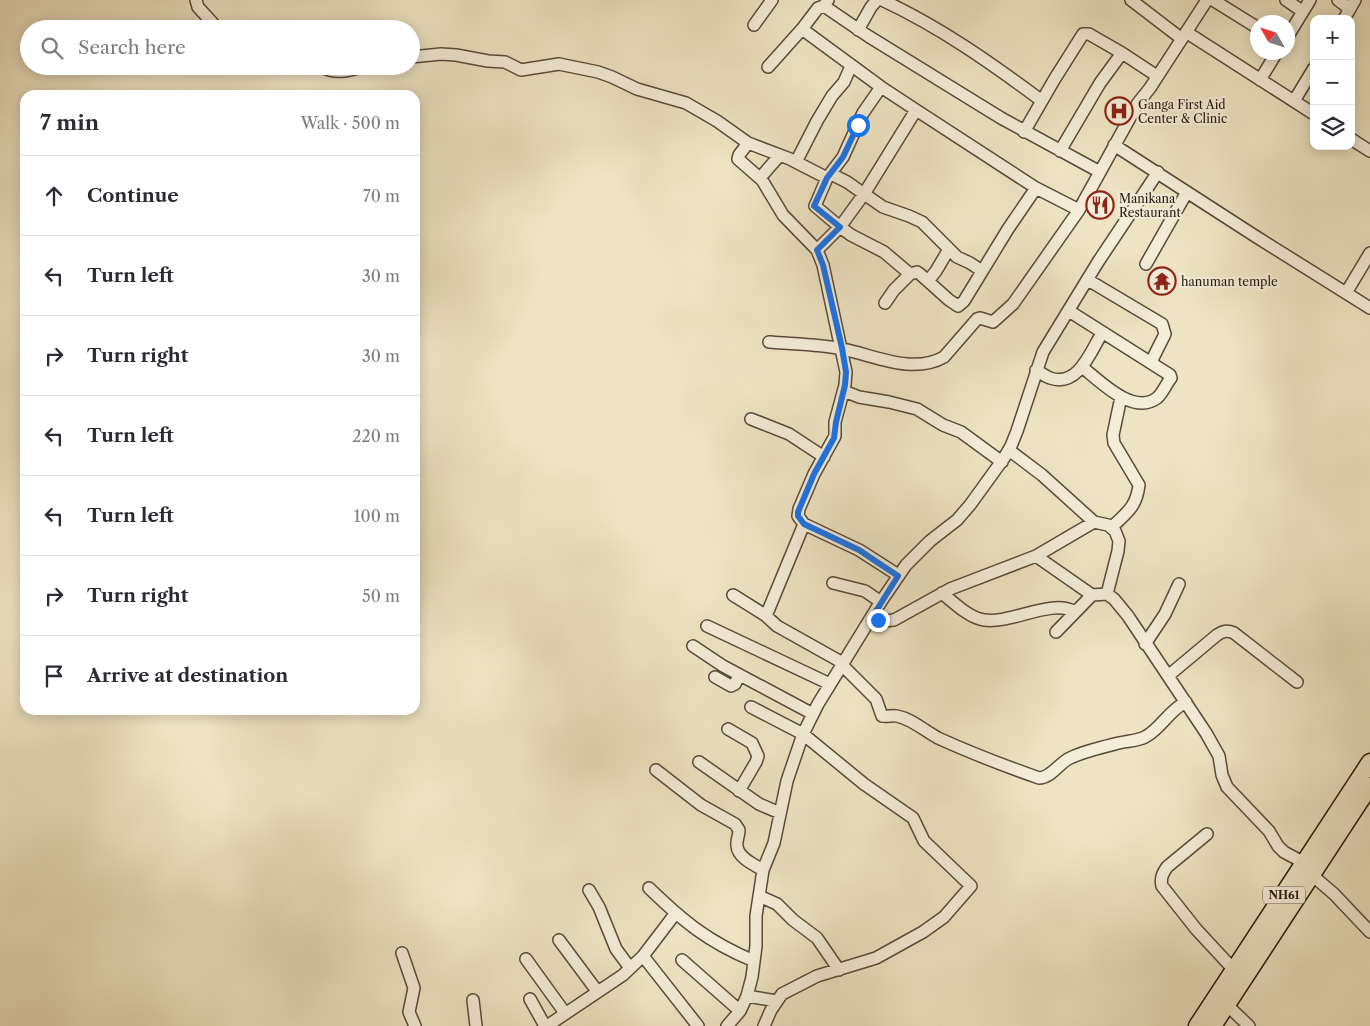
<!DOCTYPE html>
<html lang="en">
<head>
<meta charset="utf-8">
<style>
	body { margin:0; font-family:"Libre Caslon Text",serif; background:#f2f2f3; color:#2b2b33 }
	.controls { position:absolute; right:15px; top:15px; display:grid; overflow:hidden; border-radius:10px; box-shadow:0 2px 12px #0003 }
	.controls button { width:45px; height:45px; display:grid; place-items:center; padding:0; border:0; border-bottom:1px solid #e1e1e2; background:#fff; color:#2b2b33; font:25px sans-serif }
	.compass { position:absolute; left:1250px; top:15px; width:45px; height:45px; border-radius:50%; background:#fff; box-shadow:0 2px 12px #0003; rotate:309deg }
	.stop { position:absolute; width:15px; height:15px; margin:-11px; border:4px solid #1a73e8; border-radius:50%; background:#fff }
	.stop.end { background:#1a73e8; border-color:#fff; box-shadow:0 1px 5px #0008 }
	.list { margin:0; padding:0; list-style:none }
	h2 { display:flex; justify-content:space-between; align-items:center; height:65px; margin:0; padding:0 20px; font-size:21px }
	h2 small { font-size:16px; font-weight:400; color:#7c7c81 }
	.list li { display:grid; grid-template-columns:32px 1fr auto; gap:15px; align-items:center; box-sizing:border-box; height:80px; padding:0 20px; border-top:1px solid #e1e1e2 }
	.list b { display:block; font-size:19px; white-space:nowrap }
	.list em { font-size:16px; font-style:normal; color:#7c7c81 }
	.icon { flex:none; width:28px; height:28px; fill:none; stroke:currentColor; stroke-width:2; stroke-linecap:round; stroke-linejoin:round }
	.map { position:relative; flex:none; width:1370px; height:1026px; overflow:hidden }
	.search { position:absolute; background:#fff; box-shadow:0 2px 12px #0003; left:20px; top:20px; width:400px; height:55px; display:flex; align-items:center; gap:12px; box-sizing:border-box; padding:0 18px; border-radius:28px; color:#7c7c81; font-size:19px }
	.panel { position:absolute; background:#fff; box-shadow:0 2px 12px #0003; left:20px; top:90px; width:400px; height:625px; border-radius:15px }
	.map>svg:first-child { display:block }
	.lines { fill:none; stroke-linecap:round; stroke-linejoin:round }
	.minor-casing { stroke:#5a4a3b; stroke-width:14 }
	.highway-casing { stroke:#28160e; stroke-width:19 }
	.minor { stroke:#f4edd8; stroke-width:11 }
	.highway { stroke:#eee4c3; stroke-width:16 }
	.route { stroke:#1a73e8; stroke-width:6 }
	.labels { text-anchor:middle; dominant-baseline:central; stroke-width:4.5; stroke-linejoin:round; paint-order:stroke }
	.shield { fill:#f4edd8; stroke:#65564b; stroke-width:1 }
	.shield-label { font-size:11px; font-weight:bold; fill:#28160e }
	.poi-label { font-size:12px; fill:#28160e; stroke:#f4edd8; text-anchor:start }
</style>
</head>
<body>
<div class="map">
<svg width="1370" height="1026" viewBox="0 0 1370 1026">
	<rect width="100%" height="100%" fill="#eee4c3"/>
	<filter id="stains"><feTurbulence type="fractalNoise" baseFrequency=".004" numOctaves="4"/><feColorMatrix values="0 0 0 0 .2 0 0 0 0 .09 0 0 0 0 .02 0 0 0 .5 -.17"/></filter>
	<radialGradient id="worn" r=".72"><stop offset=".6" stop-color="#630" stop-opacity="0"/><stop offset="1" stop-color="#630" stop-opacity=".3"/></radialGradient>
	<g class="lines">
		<g class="minor-casing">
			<path id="minor" d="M 196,0 L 198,7 L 218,29
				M 882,0 C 940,27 991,63 1042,101
				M 1131,0 L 1182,39
				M 1213,0 L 1258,28
				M 1286,0 L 1302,11
				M 1338,0 L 1350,9
				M 824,6 L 868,36 L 1001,118 L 1100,172 L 1138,103 L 1150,88 L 1207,0
				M 1344,19 L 1355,0
				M 754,25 L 772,0
				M 802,29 L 881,87 L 916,110
				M 858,30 L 871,7 L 877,0
				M 1186,32 L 1314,114
				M 1288,36 L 1310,0
				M 411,57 L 441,54 L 456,55 L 488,61 L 505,62 L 521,70 L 559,64 L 598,72 L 612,77 L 637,89 L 686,103 L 717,121 L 748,143 L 790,159 L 827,178 L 843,157 L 863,113 L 881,87
				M 320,66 C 335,75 349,71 365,66
				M 768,67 L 802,29 L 818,8 L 824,6 L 828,0
				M 1260,80 L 1277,52
				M 1294,101 L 1314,68
				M 1024,132 L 1054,80 L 1083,34 L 1089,34 L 1122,53
				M 1351,139 L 1370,151
				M 748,143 L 739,155 L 738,159 L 762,180 L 783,215 L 817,250 L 823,265 L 846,372 L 845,385 L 835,422 L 835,436 L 814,474 L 799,509 L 798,516 L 804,524
				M 1114,145 L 1255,236 L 1370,308
				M 1060,151 L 1100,83 L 1122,53 L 1157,76
				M 796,162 L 817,121 L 832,96 L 844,82 L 851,66
				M 831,174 L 847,182 L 883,207 L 909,216 L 922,222 L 957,257 L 970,263 L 982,271
				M 760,178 L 780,155
				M 827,178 L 815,206 L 840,227 L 864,194 L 916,110 L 1036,188
				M 817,250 L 840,227 L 851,235 L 884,252 L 910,274 L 917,272 L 920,274 L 949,300 L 958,306 L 964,301 L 1008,229 L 1036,188 L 1079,210
				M 1146,264 L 1187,192
				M 1088,280 L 1162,324 L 1165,334 L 1151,362
				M 928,281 L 936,271 L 949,249
				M 1346,293 L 1370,253
				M 885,303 L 894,290 L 910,274
				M 1069,311 L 1170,375 L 1171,378 C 1166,384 1163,393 1157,398 C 1133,416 1100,381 1082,367
				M 769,342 C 792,344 820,344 842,349 C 874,355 912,375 944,357 L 977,319 L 980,318 L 993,322 L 1013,304 L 1079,210 L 1100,172
				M 1036,370 C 1041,373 1045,376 1050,378 C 1078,388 1091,351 1102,333
				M 844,391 L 859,397 L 889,402 L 917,409 L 943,425 L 961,432 L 1002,462
				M 751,419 L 789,434 L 824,457
				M 1009,450 L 1042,475 L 1094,522 L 1108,525 L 1115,531 L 1119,541 L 1118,551 L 1107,594
				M 1112,527 C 1127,512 1136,508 1139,485 L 1114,443 L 1113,435 L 1121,397
				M 1036,556 L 1092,595
				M 833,583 L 865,591 L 881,602
				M 942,593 C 953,602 969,618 984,620 C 1012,624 1052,598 1075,612
				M 733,595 L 765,615 L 777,626 L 843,663
				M 766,616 L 804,524 L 859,550 L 898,575
				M 871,619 L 883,621 L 894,620 L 950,589 L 1036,556 L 1094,522
				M 707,626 L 830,684
				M 1056,632 L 1092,595 L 1107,594 L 1114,599 L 1128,616 L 1206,733 L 1219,756 L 1222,775 L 1227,787 L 1269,831 L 1278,846 L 1284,852 L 1310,866
				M 1145,644 L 1165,614 L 1179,584
				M 693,646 L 723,666 L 813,714
				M 842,665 L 876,699 L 882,716 C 887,717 892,715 897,716 C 912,719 925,731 938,738 C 971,753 1005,766 1039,778 C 1051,778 1059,763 1070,758 C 1085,751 1103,747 1119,743 C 1127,741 1137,741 1145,737 C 1161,729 1169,710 1186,702
				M 1168,676 L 1217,635 C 1223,631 1227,630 1234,633 L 1297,682
				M 715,677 L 731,686 L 735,684 L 739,675
				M 751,707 L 803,734 L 864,784 L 913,818 L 924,841 L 971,886 L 944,917 L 923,932 L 876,958 L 817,976 L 782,994 L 771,1010 L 764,1026
				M 728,729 L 752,743 L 758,756 L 756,762 L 739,791
				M 699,762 L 759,804 L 780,813
				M 656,770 L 701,805 L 735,824 L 739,830 C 739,836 736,841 737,846 C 738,858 755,865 763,870
				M 1207,834 L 1167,867 C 1163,873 1160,878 1162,886 L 1196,929 L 1234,970
				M 1312,875 L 1334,894 L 1370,932
				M 649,888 C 683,921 708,942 754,961
				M 589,890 L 599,907 L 616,949 L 630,968
				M 759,896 L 777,904 L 793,920 L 817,938 L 839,970
				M 675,914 L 643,956 L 698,1026
				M 559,940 L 597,991
				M 402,953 L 414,988 L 409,1012 L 415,1026
				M 526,959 L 565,1013
				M 682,960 L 740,1011
				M 747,996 L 777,1001
				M 530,999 L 545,1026
				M 473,1000 L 476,1026
				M 1227,1005 L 1249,1026
				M 547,1026 L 623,975 L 643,956
				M 727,1026 L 740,1011 L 747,996 L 752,977 L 756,946 L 756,916 L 763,870 L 774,843 L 787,781 L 803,734 L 818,704 L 880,603 L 906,565 L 930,541 L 957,520 L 970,505 L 1004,458 L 1011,446 L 1017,431 L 1043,352 L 1098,262 L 1158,172"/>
		</g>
		<g class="highway-casing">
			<path id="highway" d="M 1197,1026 L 1370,762
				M 1213,1026 L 1370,786"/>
		</g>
		<use href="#minor" class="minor"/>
		<use href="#highway" class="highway"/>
	</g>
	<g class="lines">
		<path class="route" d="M 858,125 L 843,157 L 827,178 L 814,206 L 840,227 L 817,250 L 823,265 L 842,348 L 846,372 L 845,385 L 836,422 L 834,438 L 814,474 L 798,512 L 798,516 L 804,524 L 859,550 L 898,576 L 871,619 L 878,620"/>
	</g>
	<defs>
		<g id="hospital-ring" transform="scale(1.4375)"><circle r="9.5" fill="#f4edd8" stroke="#8f2418" stroke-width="1.5"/><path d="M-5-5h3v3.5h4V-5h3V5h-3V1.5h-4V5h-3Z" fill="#8f2418"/></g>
		<g id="restaurant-ring" transform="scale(1.4375)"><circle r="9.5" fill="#f4edd8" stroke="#8f2418" stroke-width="1.5"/><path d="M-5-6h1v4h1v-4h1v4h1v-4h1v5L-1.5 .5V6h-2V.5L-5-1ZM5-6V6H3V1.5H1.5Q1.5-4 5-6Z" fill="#8f2418"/></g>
		<g id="temple-ring" transform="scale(1.4375)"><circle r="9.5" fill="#f4edd8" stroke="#8f2418" stroke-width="1.5"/><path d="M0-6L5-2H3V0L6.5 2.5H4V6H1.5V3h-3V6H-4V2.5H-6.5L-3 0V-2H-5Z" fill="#8f2418"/></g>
	</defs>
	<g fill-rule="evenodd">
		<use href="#hospital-ring" x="1119" y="111"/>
		<use href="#restaurant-ring" x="1100" y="205"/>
		<use href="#temple-ring" x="1162" y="281"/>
	</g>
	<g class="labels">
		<rect class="shield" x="1263" y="886.5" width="42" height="17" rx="4"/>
		<g class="shield-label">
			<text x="1284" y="895">NH61</text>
		</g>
		<g class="poi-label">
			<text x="1138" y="104">Ganga First Aid<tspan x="1138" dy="14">Center &amp; Clinic</tspan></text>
			<text x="1119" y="198">Manikana<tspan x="1119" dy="14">Restaurant</tspan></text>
			<text x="1181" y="281">hanuman temple</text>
		</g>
	</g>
	<rect width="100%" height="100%" filter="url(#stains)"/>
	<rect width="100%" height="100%" fill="url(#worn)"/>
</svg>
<div class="controls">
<button>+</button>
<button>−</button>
<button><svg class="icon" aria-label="layers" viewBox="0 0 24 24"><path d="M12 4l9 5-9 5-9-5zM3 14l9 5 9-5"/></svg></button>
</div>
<svg class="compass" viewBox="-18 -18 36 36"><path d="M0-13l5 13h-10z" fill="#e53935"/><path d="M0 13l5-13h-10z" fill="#7c7c81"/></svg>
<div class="stop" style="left:858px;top:125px"></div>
<div class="stop end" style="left:878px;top:620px"></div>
<div class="search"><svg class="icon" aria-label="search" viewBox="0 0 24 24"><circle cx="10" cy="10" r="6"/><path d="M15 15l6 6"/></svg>Search here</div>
<section class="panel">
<h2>7 min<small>Walk · 500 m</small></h2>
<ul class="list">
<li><svg class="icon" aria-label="ahead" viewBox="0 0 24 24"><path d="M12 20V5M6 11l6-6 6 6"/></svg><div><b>Continue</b></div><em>70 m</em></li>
<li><svg class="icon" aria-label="left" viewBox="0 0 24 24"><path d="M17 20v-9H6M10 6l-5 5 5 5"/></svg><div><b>Turn left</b></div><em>30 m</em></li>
<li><svg class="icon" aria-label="right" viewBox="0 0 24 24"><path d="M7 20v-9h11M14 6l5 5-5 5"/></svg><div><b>Turn right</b></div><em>30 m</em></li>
<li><svg class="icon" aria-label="left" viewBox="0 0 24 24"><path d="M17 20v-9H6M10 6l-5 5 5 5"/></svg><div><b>Turn left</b></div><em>220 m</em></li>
<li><svg class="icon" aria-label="left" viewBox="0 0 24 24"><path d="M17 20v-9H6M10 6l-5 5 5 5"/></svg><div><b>Turn left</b></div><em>100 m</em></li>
<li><svg class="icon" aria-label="right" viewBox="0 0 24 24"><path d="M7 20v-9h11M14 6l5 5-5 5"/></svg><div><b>Turn right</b></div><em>50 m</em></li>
<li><svg class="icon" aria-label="arrive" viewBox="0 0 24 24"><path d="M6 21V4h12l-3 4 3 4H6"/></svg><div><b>Arrive at destination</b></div></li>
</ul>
</section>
</div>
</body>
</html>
